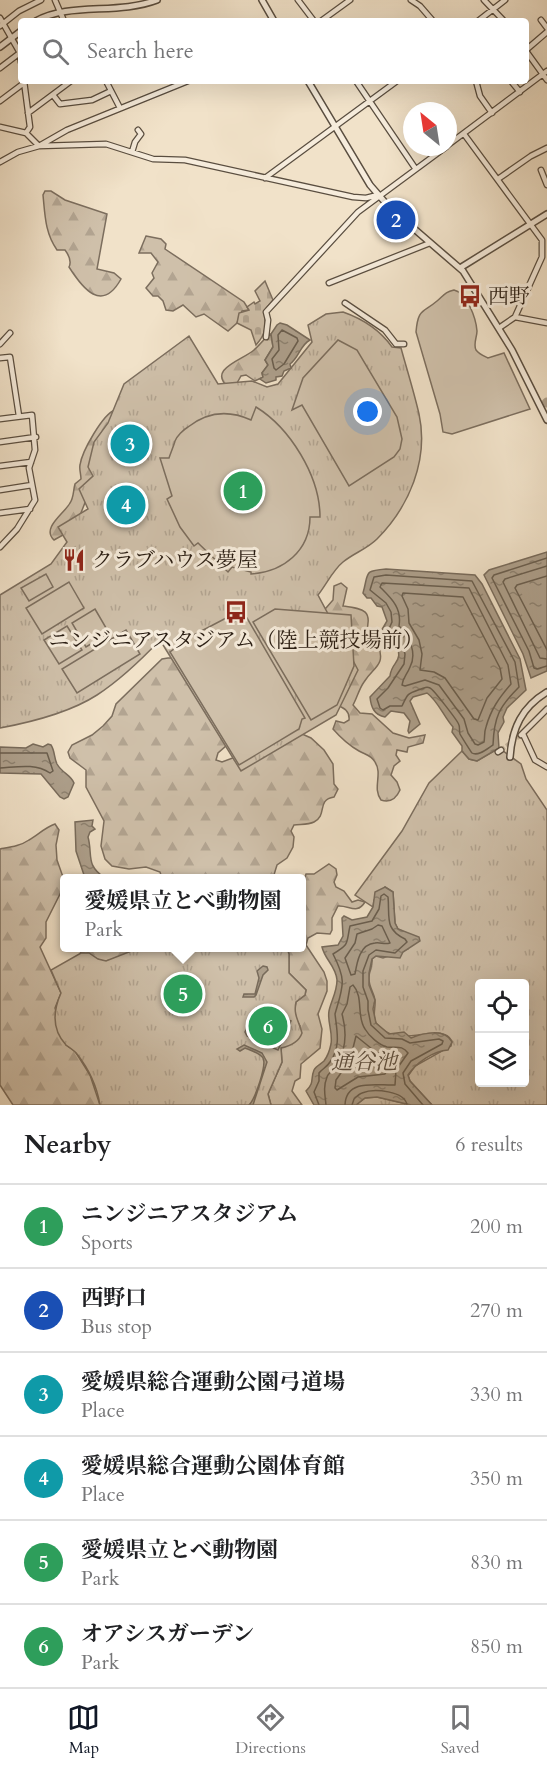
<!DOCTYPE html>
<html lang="en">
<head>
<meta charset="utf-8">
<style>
	body { margin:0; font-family:Cardo,"Noto Serif JP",serif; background:#f2f2f2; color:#202124 }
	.controls { position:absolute; right:18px; bottom:18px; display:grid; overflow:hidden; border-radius:6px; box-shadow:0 6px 24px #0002 }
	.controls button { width:54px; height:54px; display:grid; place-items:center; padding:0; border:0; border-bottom:2px solid #e0e0e0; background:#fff; color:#202124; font:30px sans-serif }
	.compass { position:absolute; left:403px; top:102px; width:54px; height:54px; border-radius:50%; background:#fff; box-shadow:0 6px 24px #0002; rotate:330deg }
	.you { position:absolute; left:368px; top:412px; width:21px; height:21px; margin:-15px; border:4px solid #fff; border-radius:50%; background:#1a73e8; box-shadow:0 0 0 9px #1a73e833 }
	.badge { display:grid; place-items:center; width:39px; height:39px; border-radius:50%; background:#111827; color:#fff; font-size:20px; font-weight:700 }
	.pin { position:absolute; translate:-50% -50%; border:3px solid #fff; box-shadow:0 2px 6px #0006 }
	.popup { position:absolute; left:60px; top:874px; width:246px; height:78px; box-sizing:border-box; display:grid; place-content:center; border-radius:6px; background:#fff; filter:drop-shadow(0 2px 4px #0005); font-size:20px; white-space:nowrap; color:#757577 }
	.popup b { font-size:22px; color:#202124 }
	.popup::after { content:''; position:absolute; left:50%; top:100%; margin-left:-12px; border:12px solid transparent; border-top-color:#fff }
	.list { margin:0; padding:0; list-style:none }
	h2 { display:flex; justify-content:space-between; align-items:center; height:78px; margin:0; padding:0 24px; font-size:26px }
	h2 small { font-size:20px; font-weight:400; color:#757577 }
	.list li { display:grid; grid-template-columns:39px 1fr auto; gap:18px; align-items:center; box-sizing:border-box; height:84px; padding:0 24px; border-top:2px solid #e0e0e0 }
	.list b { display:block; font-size:22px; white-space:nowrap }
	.list p { margin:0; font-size:20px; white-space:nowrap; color:#757577 }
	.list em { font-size:20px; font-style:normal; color:#757577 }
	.icon { flex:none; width:33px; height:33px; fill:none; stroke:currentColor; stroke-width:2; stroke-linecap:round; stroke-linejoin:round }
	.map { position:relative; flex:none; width:547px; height:1105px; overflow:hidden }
	.search { position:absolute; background:#fff; box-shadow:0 6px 24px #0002; left:18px; right:18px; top:18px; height:66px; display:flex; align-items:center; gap:15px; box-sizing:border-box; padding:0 21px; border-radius:6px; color:#757577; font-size:22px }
	.sheet { height:582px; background:#fff }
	nav { display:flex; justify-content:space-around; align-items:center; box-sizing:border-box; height:84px; border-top:2px solid #e0e0e0; background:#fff; font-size:16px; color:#757577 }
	nav a { display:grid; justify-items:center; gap:3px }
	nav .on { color:#111827 }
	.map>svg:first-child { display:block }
	.forest { fill:url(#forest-firs); stroke:#7c6e5e; stroke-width:1.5 }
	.cemetery { fill:url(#cemetery-stones); stroke:#7c6e5e; stroke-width:1.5 }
	.park { fill:url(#park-tufts); stroke:#7c6e5e; stroke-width:1.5; fill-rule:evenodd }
	.garden { fill:url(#garden-furrows); stroke:#7c6e5e; stroke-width:1.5 }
	.pitch { fill:#cfc0aa; stroke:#7c6e5e; stroke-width:1.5 }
	.water { fill:url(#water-ripples); stroke:#786b5b; stroke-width:1.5 }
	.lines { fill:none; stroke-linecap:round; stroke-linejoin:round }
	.shore { stroke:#6a5e4e; stroke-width:1.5 }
	.river { stroke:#ad9f8b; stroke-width:9 }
	.minor-tunnel { stroke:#c9baa4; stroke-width:4.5; stroke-dasharray:4.5 2; stroke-linecap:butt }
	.minor-casing { stroke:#5a4e40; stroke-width:7 }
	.tertiary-casing { stroke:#5a4e40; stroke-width:8 }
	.minor { stroke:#f6ecdc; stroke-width:4.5 }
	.tertiary { stroke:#f6ecdc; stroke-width:5 }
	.labels { text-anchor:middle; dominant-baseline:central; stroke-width:6; stroke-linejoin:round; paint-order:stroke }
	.poi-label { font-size:21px; fill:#281c12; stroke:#f6ecdc; text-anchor:start }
	.water-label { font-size:22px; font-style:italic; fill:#5d5042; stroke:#f6ecdc }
</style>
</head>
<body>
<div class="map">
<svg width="547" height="1105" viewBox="0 0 547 1105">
	<defs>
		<pattern id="forest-firs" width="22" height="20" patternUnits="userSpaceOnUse" patternTransform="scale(1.5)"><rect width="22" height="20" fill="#cfc0aa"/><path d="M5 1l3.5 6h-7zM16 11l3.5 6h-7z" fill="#b2a491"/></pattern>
		<pattern id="cemetery-stones" width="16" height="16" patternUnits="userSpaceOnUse" patternTransform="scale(1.5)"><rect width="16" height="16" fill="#cfc0aa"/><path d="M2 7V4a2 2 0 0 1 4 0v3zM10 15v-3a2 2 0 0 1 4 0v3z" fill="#b2a491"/></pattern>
		<pattern id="park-tufts" width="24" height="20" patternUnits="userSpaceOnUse" patternTransform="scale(1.5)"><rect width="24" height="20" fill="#cfc0aa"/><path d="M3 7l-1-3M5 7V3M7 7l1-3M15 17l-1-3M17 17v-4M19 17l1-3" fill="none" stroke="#b2a491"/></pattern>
		<pattern id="garden-furrows" width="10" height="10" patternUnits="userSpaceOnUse" patternTransform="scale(1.5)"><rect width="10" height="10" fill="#cfc0aa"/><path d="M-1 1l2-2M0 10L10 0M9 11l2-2" fill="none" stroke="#b2a491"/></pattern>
		<pattern id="water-ripples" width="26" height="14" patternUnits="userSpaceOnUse" patternTransform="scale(1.5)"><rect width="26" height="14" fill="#ad9f8b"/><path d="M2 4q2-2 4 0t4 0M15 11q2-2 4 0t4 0" fill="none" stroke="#8d8170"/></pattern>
	</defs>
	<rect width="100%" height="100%" fill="#f1e2c9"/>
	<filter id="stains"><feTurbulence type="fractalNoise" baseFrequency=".00333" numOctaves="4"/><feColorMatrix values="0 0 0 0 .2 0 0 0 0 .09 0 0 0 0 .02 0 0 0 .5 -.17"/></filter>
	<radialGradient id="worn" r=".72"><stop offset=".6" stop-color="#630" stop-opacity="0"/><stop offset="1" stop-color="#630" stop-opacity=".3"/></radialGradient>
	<path class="forest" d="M 45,191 L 51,191 L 65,200 L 107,214 L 97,269 L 114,273 L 121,279 C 102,313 83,289 69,267 C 72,261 68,254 65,250 L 57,250 C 45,233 45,215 43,195 Z
		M 146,236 L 161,239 L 166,244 L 165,249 L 244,302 L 249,310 L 242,311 L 237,323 L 228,331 L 204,314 L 196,317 L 183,305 L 173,311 L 166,310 L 163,301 L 158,296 L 153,296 L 146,288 L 154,278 L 152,273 L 158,262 L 151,253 L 139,253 Z
		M 271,334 L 273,347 L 265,360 L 268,365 L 262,373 L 263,377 L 255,381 L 246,375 L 241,376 L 237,383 L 229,388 C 206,369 243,360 254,350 C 260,345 265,337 271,334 Z
		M 115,410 L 100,476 L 88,495 L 77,523 L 64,531 L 63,535 L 54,540 C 41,528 64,514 70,503 C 74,497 73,491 75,484 L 81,479 C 81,474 79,469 80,465 C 82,451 103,414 115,410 Z
		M 341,583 L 347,588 L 343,606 C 364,609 373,610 366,633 L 372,640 L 378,644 C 386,666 374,666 364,682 C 359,689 357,698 353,705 L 360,713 L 372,714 L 393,733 L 409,738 L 425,735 L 423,743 L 408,747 L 407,752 L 397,750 L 396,755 L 400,761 L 394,766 L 391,775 L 397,782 L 400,790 C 396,799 390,803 381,800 C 372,788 383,774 375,762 C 371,755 366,755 359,751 C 350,746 340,737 333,729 L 336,721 L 344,723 L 349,720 C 350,711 344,708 337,705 L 292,610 L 326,608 L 333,600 L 334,586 Z
		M 168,658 L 174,658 L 227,745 L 218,753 L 216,760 L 222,762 L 300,733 L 311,738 L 324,750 L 333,764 L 334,784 L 338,789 L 334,797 C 316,800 328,815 314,822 C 308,825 300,824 294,825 L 291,831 L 294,837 L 293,847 L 287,858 L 277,865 L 273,878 L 162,878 L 160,872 L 146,867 L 129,869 L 112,866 L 105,859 L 101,846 L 104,821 L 86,787 L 86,770 L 70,758 L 68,752 L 72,745 L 92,735 L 103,726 L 112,716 L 116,704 L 162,659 Z
		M 55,824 L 59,830 L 56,845 L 57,860 L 63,877 L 61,892 L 46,922 L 46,938 L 40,947 L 61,993 L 55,1008 L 66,1045 L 75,1051 L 90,1075 L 100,1105 L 13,1105 L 0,1085 L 0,849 C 11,847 20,846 29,840 C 38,835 44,828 55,824 Z
		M 329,864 L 336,869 L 337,875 L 334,882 L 336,887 L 344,891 L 352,902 L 358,900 L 365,902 C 357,915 349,905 338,906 L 332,918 L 332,930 L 330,934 L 317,933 L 308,938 L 306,945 L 324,972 L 327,981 L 327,991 L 318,1014 L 322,1029 L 320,1048 L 301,1064 L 300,1078 L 295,1081 L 292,1091 L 302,1105 L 271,1105 L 268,1094 L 282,1062 L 281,1047 L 300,1026 C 295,1019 294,1012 296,1002 L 305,995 L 306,990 L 289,973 L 289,954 L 287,948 L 302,948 L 302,893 C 306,887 303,880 306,874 L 314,874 Z
		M 78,948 L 139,948 C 129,952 116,960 105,961 C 96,961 90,953 81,953 Z"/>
	<path class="cemetery" d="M 265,281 L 273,300 L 264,311 C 266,326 267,333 256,345 L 251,330 L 237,323 L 239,313 L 249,310 L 247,307 L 254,302 L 255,304 L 260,301 L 255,291 Z"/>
	<path class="park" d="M 343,312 C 363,319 380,330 392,347 L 401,348 C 407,370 414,392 419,414 C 429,460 409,507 377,539 C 367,549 354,553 343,562 C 333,570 326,585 318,595 L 358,670 L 336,715 L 241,771 L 160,640 C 141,660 120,680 97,695 C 69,713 32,722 0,728 L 0,595 L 51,564 L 67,542 L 58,527 L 88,509 L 79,489 L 93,476 L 88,467 L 94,442 L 108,423 L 124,384 L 189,336 L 218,384 L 252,381 L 267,387 L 278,384 L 312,342 L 308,325 L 326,314 Z
		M 499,748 L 521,764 L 526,779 L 547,810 L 547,1105 L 432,1105 L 410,1081 L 408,1076 L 415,1066 L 451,1046 L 452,1041 C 440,1019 398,1053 376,1023 C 372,1016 376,1007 375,1000 C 374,992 368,986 369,977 C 369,971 373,966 372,959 L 376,956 L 383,958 L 408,949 L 412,936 L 398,929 L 395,923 L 393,892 L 385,887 L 374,900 L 373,907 L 355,895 L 402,831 L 429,783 L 462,751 L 469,759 L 477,761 ZM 480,984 L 524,984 L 524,1082 L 480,1082 Z
		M 139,948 L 287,948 L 289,954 L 289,973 L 306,990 L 305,995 L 296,1002 C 293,1015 299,1021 302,1033 C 299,1042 290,1046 281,1048 L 282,1062 L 268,1094 L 271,1105 L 100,1105 C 97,1087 88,1068 77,1054 C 74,1050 70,1048 66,1045 C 51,1029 53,1011 61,993 L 51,970 L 81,953 L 89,953 L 98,959 L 106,961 Z
		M 377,1097 L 411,1105 L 356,1105 L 365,1098 Z"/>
	<path class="garden" d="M 257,1007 L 291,1021 L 278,1050 L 247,1036 L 245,1032 Z"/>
	<path class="pitch" d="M 454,290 C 467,293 476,318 477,331 C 477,337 473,344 476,350 C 479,354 484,356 488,358 L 504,353 L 530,409 L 452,434 L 443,432 L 440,414 L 416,332 C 418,308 423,313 437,301 C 444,295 445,292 454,290 Z
		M 338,340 L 357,350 L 397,417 L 402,439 L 400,449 L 394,457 L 349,486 L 302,405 L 292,410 L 303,378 Z
		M 256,407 C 290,428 320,476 320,517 L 310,517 C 310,551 283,572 251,574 L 251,572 L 232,567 L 228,572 L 198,543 L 194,546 L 180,527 L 167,499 L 172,496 L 160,458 L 169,458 C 171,452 174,445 175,441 C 177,436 183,430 188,427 C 207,412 229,410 251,420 Z
		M 46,574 L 53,587 L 29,601 L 21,588 Z
		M 69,582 L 84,608 L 42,634 L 26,608 Z
		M 95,609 L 109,633 L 86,647 L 72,623 Z
		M 275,609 L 351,615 L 354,666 L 337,705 L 311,720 L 253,622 Z
		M 228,617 L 232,623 L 243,617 L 245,619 L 247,618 L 305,718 L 302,719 L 299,729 L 239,765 L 170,652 L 190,637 Z
		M 67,626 L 82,650 L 59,664 L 44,640 Z
		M 126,630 L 140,654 L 77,693 L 62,669 Z"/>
	<path class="water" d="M 280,323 L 287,325 L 310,340 C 300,345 299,358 290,364 L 291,368 L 284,371 L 282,376 L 276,377 L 276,380 L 266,383 L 260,379 L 263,377 L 262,373 L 268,365 L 265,360 L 273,347 L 271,334 L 277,325 Z
		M 547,552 L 547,671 L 531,678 L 523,654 L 484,575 L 489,570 Z
		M 386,569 L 475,575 L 482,584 L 520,659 L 526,690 L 507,708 L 503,717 L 504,722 L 498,733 L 499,748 L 477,761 L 469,759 L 462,751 L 462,746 L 452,732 L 453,727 C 444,717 438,701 427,693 L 413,697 L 410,701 L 420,724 L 409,733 L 408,731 L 410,721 L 404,713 L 391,711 L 385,717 C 374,715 371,707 370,697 L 390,676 C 392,659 405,665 395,640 L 387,640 L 380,633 L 387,621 L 382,607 L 377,606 L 371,598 L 367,598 L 363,593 C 369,572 363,571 386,569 Z
		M 33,744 L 43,747 L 48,744 L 51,745 C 55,751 54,758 57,764 C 62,773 71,775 74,783 L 68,797 L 64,799 L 60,797 L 41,774 L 0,773 L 0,747 L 26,748 Z
		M 93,820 L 92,826 L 95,829 L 90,832 L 88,837 C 93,855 85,865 105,878 L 85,878 L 76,851 L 75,822 Z
		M 385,887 L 393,892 L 395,923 L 398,929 L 419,937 L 420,941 L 403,952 L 400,958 L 376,956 L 372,959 L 369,973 L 369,985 L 375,1000 L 373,1009 L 376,1023 L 389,1034 L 404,1032 L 411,1038 C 423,1033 445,1028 452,1042 L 448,1050 C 433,1051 416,1063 408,1075 L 410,1081 L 432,1105 L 411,1105 L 377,1097 L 365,1098 L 356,1105 L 314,1105 L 306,1091 C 315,1082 310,1080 314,1070 C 316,1066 321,1064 324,1061 C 327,1057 330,1049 331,1044 C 333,1032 327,1021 329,1011 C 331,1001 337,992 337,980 C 336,966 325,960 322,947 L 338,945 L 343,936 L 342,918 L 344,916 L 352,920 L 367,917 L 373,907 L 375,892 Z
		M 263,966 L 267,967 L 268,970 L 263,975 L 256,995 L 254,997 L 243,997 L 244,994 L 255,994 L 259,978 L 257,971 Z
		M 244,1045 L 262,1053 L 267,1062 L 253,1105 L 249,1105 C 255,1099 267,1065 263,1058 C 260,1053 250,1050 245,1048 L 240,1051 L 237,1049 Z"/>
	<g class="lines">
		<path class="shore" d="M 282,330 L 297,338 L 298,341 L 284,364 L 276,370 L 274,368 L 272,359 L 279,350 L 278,335 Z
			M 547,558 L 494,575 L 492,578 L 529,651 L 534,668 L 537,669 L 547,666
			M 547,566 L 505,579 L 503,582 L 540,658 L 547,659
			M 386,575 L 472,581 L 515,662 L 519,687 C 499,707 494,717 493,745 C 488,748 478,757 472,753 C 471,752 461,736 460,734 C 459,731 460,728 459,725 C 458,721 433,689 430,688 C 426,686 425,688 421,689 C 407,694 408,693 402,706 L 390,706 L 383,710 L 380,708 L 377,699 L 388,688 L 404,664 L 405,654 L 400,637 L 388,631 L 392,622 L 391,612 L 386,603 L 370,590 L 374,577 Z
			M 547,576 L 517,585 L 515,588 L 547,650
			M 382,583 L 469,588 L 508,665 L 511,684 C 499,698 491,709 486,727 C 484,732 485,737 484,742 L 478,745 L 475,744 L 468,733 L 464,719 L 439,685 L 425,680 L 405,686 L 402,685 C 403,677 407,675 410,667 C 417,654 410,636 399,626 C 402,608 392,599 380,587 Z
			M 403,593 L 463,597 L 500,668 L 502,679 L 487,698 L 478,720 L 474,719 L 445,678 L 434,672 L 420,670 L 422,654 L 419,640 L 409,623 L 408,609 L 402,596 Z
			M 0,753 C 16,753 31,753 47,753 L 53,771 L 50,773 C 35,763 17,767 0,768
			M 378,925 L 382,926 L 390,943 C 384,945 381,942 375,943 C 360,944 357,962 355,974 L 351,975 L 345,958 L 355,943 L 357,934 L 372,929 Z
			M 356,1036 L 377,1053 L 390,1057 L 391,1060 L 385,1074 L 358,1077 L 337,1090 L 335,1088 L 336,1080 L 350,1060 Z
			M 319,1105 L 314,1092 L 319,1081 L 319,1073 C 322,1069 327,1067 330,1062 C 341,1047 337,1031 335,1014 C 343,986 347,981 333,954 C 350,944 346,944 350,926 L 372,921 L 379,909 L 381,896 L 384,894 L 388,897 C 390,917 384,929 405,939 L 407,942 L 395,953 L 376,950 L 369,955 L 363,971 L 363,987 L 368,1001 L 368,1010 L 371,1025 L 385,1038 L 402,1039 L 410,1043 L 439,1039 L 443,1041 L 442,1044 L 411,1061 L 403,1073 L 405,1084 L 423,1105
			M 326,1105 C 325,1095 323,1087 327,1077 C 328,1073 334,1070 336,1066 C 347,1049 347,1032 342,1014 L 347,1004 L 350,987 L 353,985 C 364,997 356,1016 365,1029 C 369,1036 379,1045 387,1047 C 397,1048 402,1045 408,1053 L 396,1070 L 395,1085 C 378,1086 346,1078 345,1105
			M 352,1105 L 354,1099 C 356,1097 359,1094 362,1093 C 374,1088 405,1091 407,1105"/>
		<path class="river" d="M 546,403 L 547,402"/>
		<path class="minor-tunnel" d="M 501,750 L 521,735"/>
		<g class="minor-casing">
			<path id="minor" d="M 55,0 L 64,21
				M 298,0 L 314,21
				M 411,0 L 420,6 L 433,21
				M 484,0 L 504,21
				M 0,18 L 20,53 L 21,62
				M 541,20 L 547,28
				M 321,21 L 350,0
				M 478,21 L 505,0
				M 0,26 L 19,11 L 41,0
				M 526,50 L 547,32
				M 526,51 L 547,80
				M 0,68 L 21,52
				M 24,81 L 30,127 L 26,133 L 39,146 L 67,130 L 188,81
				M 106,81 L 120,108
				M 356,81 L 415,168
				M 476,81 L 480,96 L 492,113
				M 511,81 L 520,92
				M 53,95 L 60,104 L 92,100 L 111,91
				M 0,101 L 24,83
				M 28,113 L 71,81
				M 0,127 L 26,133
				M 464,134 L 542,240 L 542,257 L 515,317 L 499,328
				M 448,145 L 547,71
				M 132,152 L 135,142 L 141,134 L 138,130
				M 0,162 L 18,152 L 39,146 L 106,144 L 153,159 L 185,160 L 353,197 L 366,198 L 378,195
				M 541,170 L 547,185
				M 265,178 L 397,81
				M 498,179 L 531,156 L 547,148
				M 329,283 L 430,243
				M 345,303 L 385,330 L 396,344 L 404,344
				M 515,317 L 547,323
				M 266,337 L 268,320 L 266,312 L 358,212 L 446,147
				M 0,344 L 10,333
				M 0,358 L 10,357 L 19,416
				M 0,419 L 32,415 L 35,450 L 29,468 L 35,500 L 17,529 L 0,547
				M 0,442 L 36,437
				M 0,466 L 31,462
				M 0,490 L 32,485
				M 0,513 L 30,509
				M 523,734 L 535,760 L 547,767
				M 521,735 L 547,709
				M 498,752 L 501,750"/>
		</g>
		<g class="tertiary-casing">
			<path id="tertiary" d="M 262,0 L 274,21
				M 36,21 C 69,2 118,15 157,0
				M 0,47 L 21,31
				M 308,81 L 370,185 L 390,208 L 463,271 L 512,350 L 547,420
				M 460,268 L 547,214
				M 510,757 C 512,728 522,707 547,692"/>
		</g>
		<use href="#minor" class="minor"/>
		<use href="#tertiary" class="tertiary"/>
	</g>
	<defs>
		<g id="bus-bare" transform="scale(1.8)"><path d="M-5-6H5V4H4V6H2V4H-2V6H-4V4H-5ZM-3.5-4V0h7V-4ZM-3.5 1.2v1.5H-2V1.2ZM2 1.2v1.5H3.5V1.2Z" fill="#8f2418" stroke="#f6ecdc" stroke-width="2.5" paint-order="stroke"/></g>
		<g id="restaurant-bare" transform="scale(1.8)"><path d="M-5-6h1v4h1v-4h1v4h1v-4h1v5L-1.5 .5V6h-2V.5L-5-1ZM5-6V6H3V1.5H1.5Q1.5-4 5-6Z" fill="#8f2418" stroke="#f6ecdc" stroke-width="2.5" paint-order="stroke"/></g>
	</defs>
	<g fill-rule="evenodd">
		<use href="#bus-bare" x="470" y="296"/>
		<use href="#restaurant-bare" x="74" y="560"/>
		<use href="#bus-bare" x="236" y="612"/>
	</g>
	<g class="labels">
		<g class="poi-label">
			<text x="488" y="296">西野</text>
			<text x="92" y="560">クラブハウス夢屋</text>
			<text x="236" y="640" text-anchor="middle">ニンジニアスタジアム（陸上競技場前）</text>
		</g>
		<g class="water-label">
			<text x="364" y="1062">通谷池</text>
		</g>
	</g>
	<rect width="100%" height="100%" filter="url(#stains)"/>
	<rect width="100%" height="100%" fill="url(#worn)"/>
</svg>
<div class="controls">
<button><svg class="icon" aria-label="locate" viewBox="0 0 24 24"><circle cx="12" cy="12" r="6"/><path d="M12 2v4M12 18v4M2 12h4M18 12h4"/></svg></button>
<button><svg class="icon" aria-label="layers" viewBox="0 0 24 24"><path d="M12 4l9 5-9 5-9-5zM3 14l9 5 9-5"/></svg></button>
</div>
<svg class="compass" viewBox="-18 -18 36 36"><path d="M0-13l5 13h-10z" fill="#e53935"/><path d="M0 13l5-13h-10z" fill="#757577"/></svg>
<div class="you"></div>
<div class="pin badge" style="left:243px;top:491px;background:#2e9e5b">1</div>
<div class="pin badge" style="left:396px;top:220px;background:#1a4fb4">2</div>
<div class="pin badge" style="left:130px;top:444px;background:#0f9aa8">3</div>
<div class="pin badge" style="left:126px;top:505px;background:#0f9aa8">4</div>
<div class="pin badge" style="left:183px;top:994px;background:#2e9e5b">5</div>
<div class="popup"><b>愛媛県立とべ動物園</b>Park</div>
<div class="pin badge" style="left:268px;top:1026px;background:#2e9e5b">6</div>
<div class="search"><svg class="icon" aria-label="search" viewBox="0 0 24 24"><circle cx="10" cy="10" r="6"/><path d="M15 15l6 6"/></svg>Search here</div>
</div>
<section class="sheet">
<h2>Nearby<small>6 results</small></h2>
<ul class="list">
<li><span class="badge" style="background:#2e9e5b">1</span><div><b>ニンジニアスタジアム</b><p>Sports</p></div><em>200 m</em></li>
<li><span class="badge" style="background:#1a4fb4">2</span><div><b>西野口</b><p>Bus stop</p></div><em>270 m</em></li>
<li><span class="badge" style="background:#0f9aa8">3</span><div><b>愛媛県総合運動公園弓道場</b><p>Place</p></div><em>330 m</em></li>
<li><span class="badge" style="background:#0f9aa8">4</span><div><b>愛媛県総合運動公園体育館</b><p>Place</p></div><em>350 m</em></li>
<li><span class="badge" style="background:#2e9e5b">5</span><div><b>愛媛県立とべ動物園</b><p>Park</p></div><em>830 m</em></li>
<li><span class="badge" style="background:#2e9e5b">6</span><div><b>オアシスガーデン</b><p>Park</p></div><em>850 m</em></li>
</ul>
</section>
<nav>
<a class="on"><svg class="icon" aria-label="map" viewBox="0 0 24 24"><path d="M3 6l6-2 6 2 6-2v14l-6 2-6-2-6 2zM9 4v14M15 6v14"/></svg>Map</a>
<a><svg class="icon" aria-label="directions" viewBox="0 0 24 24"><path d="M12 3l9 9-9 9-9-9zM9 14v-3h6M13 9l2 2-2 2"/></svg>Directions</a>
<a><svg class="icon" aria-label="saved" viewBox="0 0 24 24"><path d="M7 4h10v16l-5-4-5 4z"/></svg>Saved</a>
</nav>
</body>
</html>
